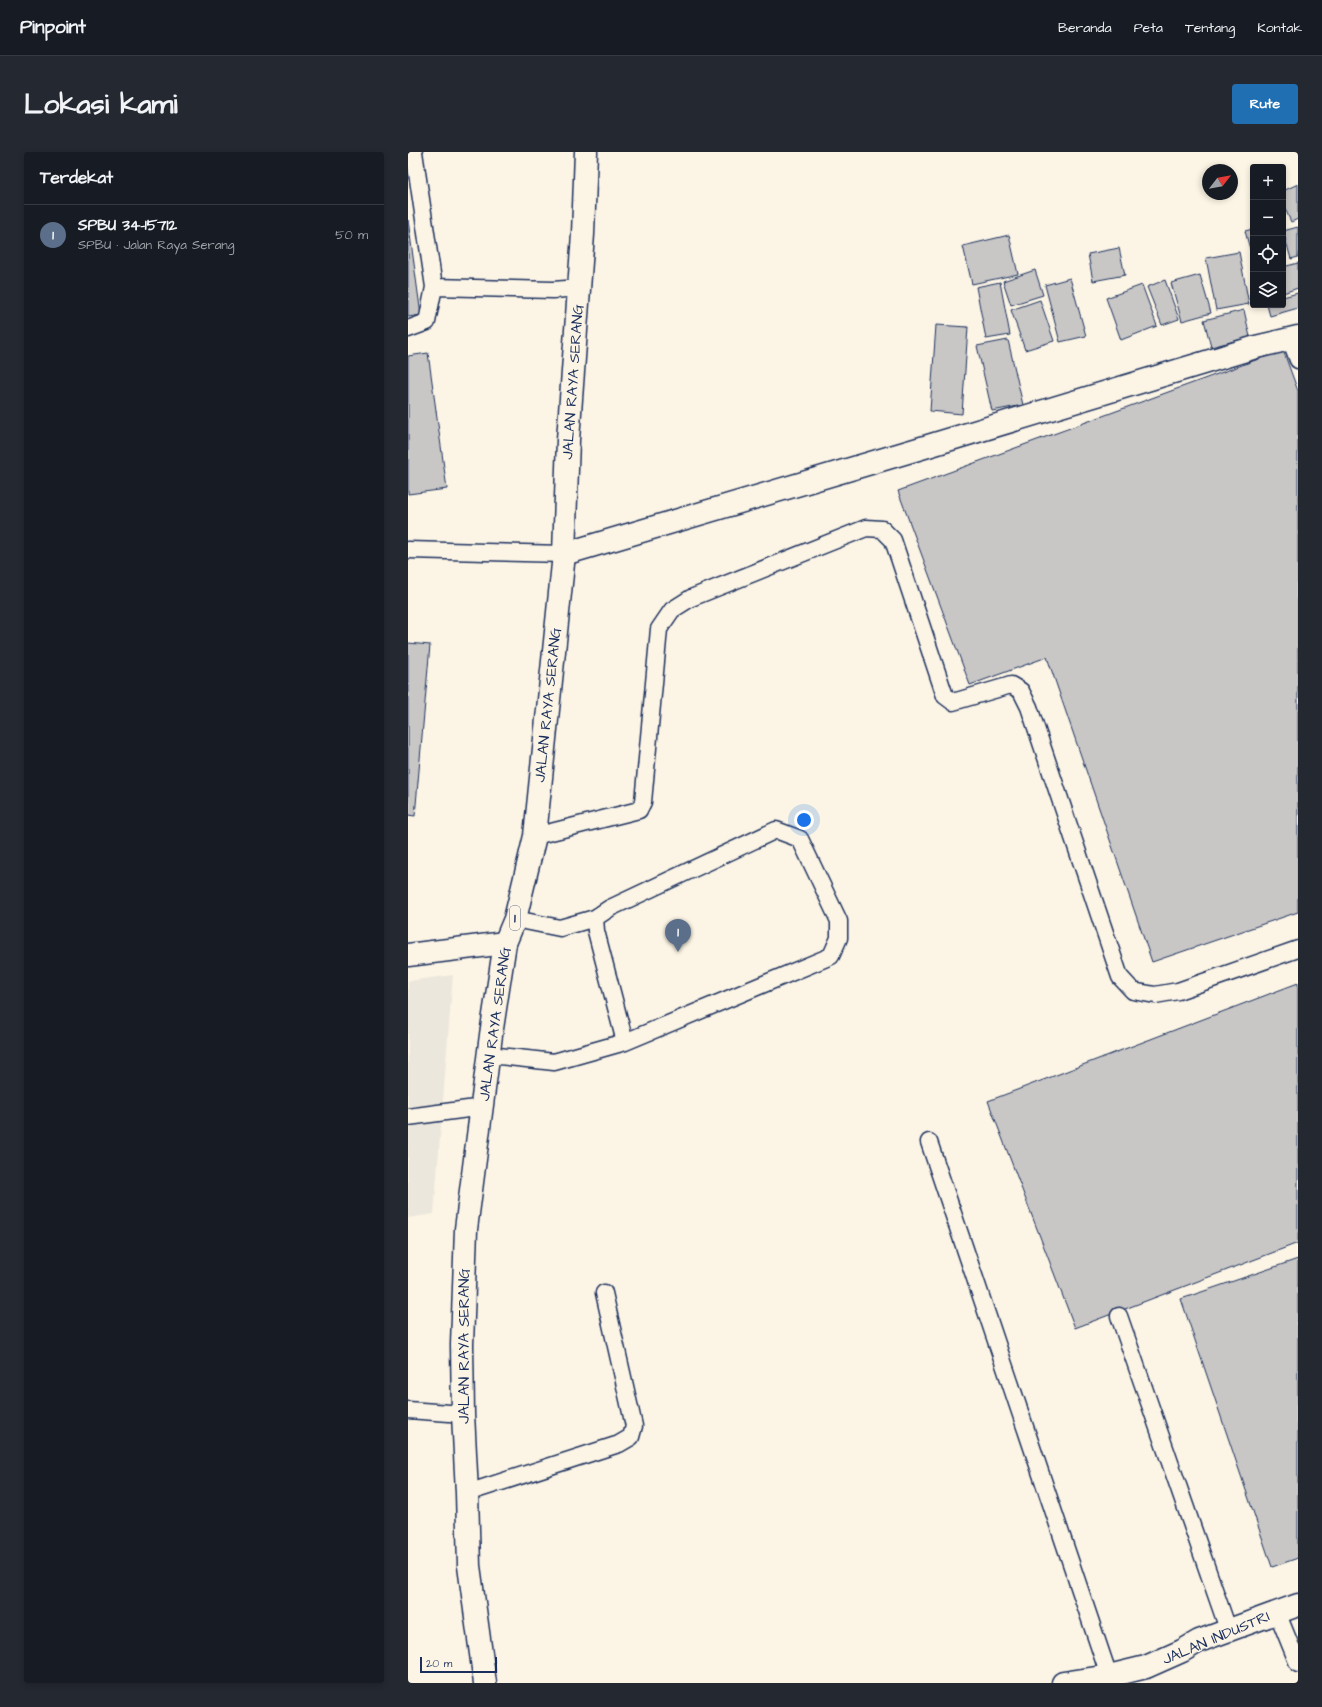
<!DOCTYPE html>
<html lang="id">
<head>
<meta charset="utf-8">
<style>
	body { margin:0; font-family:"Architects Daughter",sans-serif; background:#242831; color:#f1f3f6 }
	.controls { position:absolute; right:12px; top:12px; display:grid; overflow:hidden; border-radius:4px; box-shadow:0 2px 6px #0003 }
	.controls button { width:36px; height:36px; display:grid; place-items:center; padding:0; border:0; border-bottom:1px solid #363941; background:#171b24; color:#f1f3f6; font:20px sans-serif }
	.compass { position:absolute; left:794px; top:12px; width:36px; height:36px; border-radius:50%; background:#171b24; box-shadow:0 2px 6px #0003; rotate:59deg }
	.scale { position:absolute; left:12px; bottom:10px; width:77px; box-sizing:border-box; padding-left:4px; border:2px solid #1b2f5e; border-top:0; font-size:11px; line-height:14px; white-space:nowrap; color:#1b2f5e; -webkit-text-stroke:3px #fcf5e5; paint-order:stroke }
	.you { position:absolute; left:396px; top:668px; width:14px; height:14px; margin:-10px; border:3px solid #fff; border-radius:50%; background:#1a73e8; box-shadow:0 0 0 6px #1a73e833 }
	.badge { display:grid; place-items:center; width:26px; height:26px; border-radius:50%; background:#1f6fb2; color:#fff; font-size:13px; font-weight:700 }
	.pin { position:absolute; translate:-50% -33px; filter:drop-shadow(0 1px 2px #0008) }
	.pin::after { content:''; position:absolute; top:21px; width:14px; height:12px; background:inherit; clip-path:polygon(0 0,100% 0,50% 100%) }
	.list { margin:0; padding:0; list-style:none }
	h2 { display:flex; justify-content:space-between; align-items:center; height:52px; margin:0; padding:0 16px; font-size:17px }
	h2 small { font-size:13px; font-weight:400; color:#9ea1a6 }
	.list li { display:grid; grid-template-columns:26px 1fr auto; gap:12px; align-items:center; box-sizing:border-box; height:60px; padding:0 16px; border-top:1px solid #363941 }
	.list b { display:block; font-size:15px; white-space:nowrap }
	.list p { margin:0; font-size:13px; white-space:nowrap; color:#9ea1a6 }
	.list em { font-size:13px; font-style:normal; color:#9ea1a6 }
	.icon { flex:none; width:22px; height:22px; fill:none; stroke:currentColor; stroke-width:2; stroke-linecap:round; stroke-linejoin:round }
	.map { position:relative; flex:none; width:890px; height:1531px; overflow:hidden; border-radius:4px }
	header { display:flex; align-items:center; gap:24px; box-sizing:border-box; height:56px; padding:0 20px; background:#171b24; border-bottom:1px solid #363941 }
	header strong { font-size:19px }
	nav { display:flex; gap:22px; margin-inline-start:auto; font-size:14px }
	.intro { display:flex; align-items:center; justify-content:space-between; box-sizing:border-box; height:96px; padding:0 24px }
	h1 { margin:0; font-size:28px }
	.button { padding:10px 18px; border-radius:4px; background:#1f6fb2; color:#fff; font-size:14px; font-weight:700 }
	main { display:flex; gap:24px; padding:0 24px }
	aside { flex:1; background:#171b24; border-radius:4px; box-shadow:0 2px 6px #0003 }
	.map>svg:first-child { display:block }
	.built { fill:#ece7dc }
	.building { fill:#c8c7c6; stroke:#1b2f5e }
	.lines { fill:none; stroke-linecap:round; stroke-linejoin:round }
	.service-casing { stroke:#1b2f5e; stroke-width:19 }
	.minor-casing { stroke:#1b2f5e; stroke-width:25 }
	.tertiary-casing { stroke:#1b2f5e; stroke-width:25 }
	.trunk-casing { stroke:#1b2f5e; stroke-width:25 }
	.service { stroke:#fcf5e5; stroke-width:16 }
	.minor { stroke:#fcf5e5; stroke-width:22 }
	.tertiary { stroke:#fcf5e5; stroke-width:22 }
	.trunk { stroke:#fcf5e5; stroke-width:22 }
	.labels { text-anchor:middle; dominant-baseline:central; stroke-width:3; stroke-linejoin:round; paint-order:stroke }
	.shield { fill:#fcf5e5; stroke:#5e6a86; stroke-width:1 }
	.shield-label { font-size:14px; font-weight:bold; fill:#1b2f5e }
	.street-label { font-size:15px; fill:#1b2f5e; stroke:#fcf5e5 }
</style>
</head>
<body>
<header>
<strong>Pinpoint</strong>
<nav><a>Beranda</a><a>Peta</a><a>Tentang</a><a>Kontak</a></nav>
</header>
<div class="intro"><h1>Lokasi kami</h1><a class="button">Rute</a></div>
<main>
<aside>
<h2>Terdekat<small></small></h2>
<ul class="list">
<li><span class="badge" style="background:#5c6f8a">1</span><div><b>SPBU 34-15712</b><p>SPBU · Jalan Raya Serang</p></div><em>50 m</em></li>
</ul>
</aside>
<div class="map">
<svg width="890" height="1531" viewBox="0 0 890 1531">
	<rect width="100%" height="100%" fill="#fcf5e5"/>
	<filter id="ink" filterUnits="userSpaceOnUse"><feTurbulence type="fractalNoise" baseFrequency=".025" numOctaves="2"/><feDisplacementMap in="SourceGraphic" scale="8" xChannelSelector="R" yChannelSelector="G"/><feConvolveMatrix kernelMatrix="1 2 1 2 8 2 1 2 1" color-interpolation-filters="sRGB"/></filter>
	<g filter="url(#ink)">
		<path class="built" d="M 45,823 L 26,1062 L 0,1066 L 0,829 Z"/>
		<path class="building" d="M 890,32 L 890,67 L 883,70 L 875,52 L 875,39 Z
			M 0,68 L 13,163 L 0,165 Z
			M 890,75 L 890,105 L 883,107 L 875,79 Z
			M 845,77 L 845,108 L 837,79 Z
			M 601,83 L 610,122 L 564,132 L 555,94 Z
			M 711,96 L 717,123 L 685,129 L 680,102 Z
			M 831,100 L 841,152 L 808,158 L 798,106 Z
			M 890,111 L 890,136 L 875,141 L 875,115 Z
			M 627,118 L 635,143 L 603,153 L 595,129 Z
			M 792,123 L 803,161 L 774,169 L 763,131 Z
			M 662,126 L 678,184 L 652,190 L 637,133 Z
			M 757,128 L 771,167 L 754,173 L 739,135 Z
			M 592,130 L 602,183 L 578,187 L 568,135 Z
			M 734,133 L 749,174 L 713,188 L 698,146 Z
			M 890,141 L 890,156 L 862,164 L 859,153 L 875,153 L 875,145 Z
			M 632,148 L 646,189 L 617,198 L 603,158 Z
			M 836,158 L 842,185 L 803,195 L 796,168 Z
			M 528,173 L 560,175 L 554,262 L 522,259 Z
			M 600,188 L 615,253 L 584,259 L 569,194 Z
			M 875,198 L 890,239 L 890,760 L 744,810 L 639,505 L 562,533 L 490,339 Z
			M 20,201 L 39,337 L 0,342 L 0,204 Z
			M 0,491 L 22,493 L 7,664 L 0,663 Z
			M 890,831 L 890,1091 L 667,1176 L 580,949 Z
			M 890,1107 L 890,1406 L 864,1415 L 773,1147 Z"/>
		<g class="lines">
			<g class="service-casing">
				<path id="service" d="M 26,135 L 145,138 L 171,136
					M 0,177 L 19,170 L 26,135 L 6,0
					M 882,187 L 890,208
					M 0,398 L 156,402
					M 127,684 L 231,658 L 235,650 L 251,477 L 264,458 L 283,446 L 458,376 L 474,377 L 485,388 L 537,544 L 545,550 L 603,533 L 613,539 L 621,555 L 712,825 L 725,839 L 747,843 L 770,839 L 890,797
					M 187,766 L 188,779 L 217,890
					M 82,903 L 146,910 L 217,890 L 423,804 L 431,786 L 431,769 L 392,687 L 368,678 L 202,756 L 187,766 L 152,776 L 107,767
					M 0,965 L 75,955
					M 521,990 L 701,1524
					M 711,1164 L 820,1477
					M 0,1258 L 55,1262
					M 59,1341 L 211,1292 L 223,1285 L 226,1274 L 196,1141
					M 869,1460 L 890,1512"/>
			</g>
			<g class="minor-casing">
				<path id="minor" d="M 156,402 L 520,294 L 848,195 L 890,185
					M 655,1531 L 701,1524 L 738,1515 L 774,1499 L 791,1489 L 890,1453"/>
			</g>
			<g class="tertiary-casing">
				<path id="tertiary" d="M 0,803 L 97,791"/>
			</g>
			<g class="trunk-casing">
				<path id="trunk" d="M 77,1531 L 61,1414 L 59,1341 L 55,1262 L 54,1193 L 58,1077 L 83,883 L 97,791 L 107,767 L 127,684 L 156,402 L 160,288 L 175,82 L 178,0"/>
			</g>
			<use href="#service" class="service"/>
			<use href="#minor" class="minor"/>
			<use href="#tertiary" class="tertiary"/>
			<use href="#trunk" class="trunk"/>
		</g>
	</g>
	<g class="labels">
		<rect class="shield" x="102" y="754" width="10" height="24" rx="3"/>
		<g class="shield-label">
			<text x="107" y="766">1</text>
		</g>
		<g class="street-label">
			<text transform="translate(165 230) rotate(-86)">JALAN RAYA SERANG</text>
			<text transform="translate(140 553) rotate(-84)">JALAN RAYA SERANG</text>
			<text transform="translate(87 872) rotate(-82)">JALAN RAYA SERANG</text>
			<text transform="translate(56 1194) rotate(-90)">JALAN RAYA SERANG</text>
			<text transform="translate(808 1486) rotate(-23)">JALAN INDUSTRI</text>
		</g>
	</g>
</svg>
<div class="controls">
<button>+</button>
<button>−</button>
<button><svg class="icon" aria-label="locate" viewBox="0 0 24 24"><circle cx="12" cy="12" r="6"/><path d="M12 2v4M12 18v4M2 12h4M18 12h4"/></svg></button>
<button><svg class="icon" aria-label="layers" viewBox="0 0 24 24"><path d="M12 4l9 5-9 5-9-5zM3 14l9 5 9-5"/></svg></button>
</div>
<svg class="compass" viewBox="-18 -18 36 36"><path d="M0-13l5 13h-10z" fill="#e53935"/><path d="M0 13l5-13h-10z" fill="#9ea1a6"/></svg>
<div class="scale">20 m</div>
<div class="you"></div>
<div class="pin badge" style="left:270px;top:800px;background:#5c6f8a">1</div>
</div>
</main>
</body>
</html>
